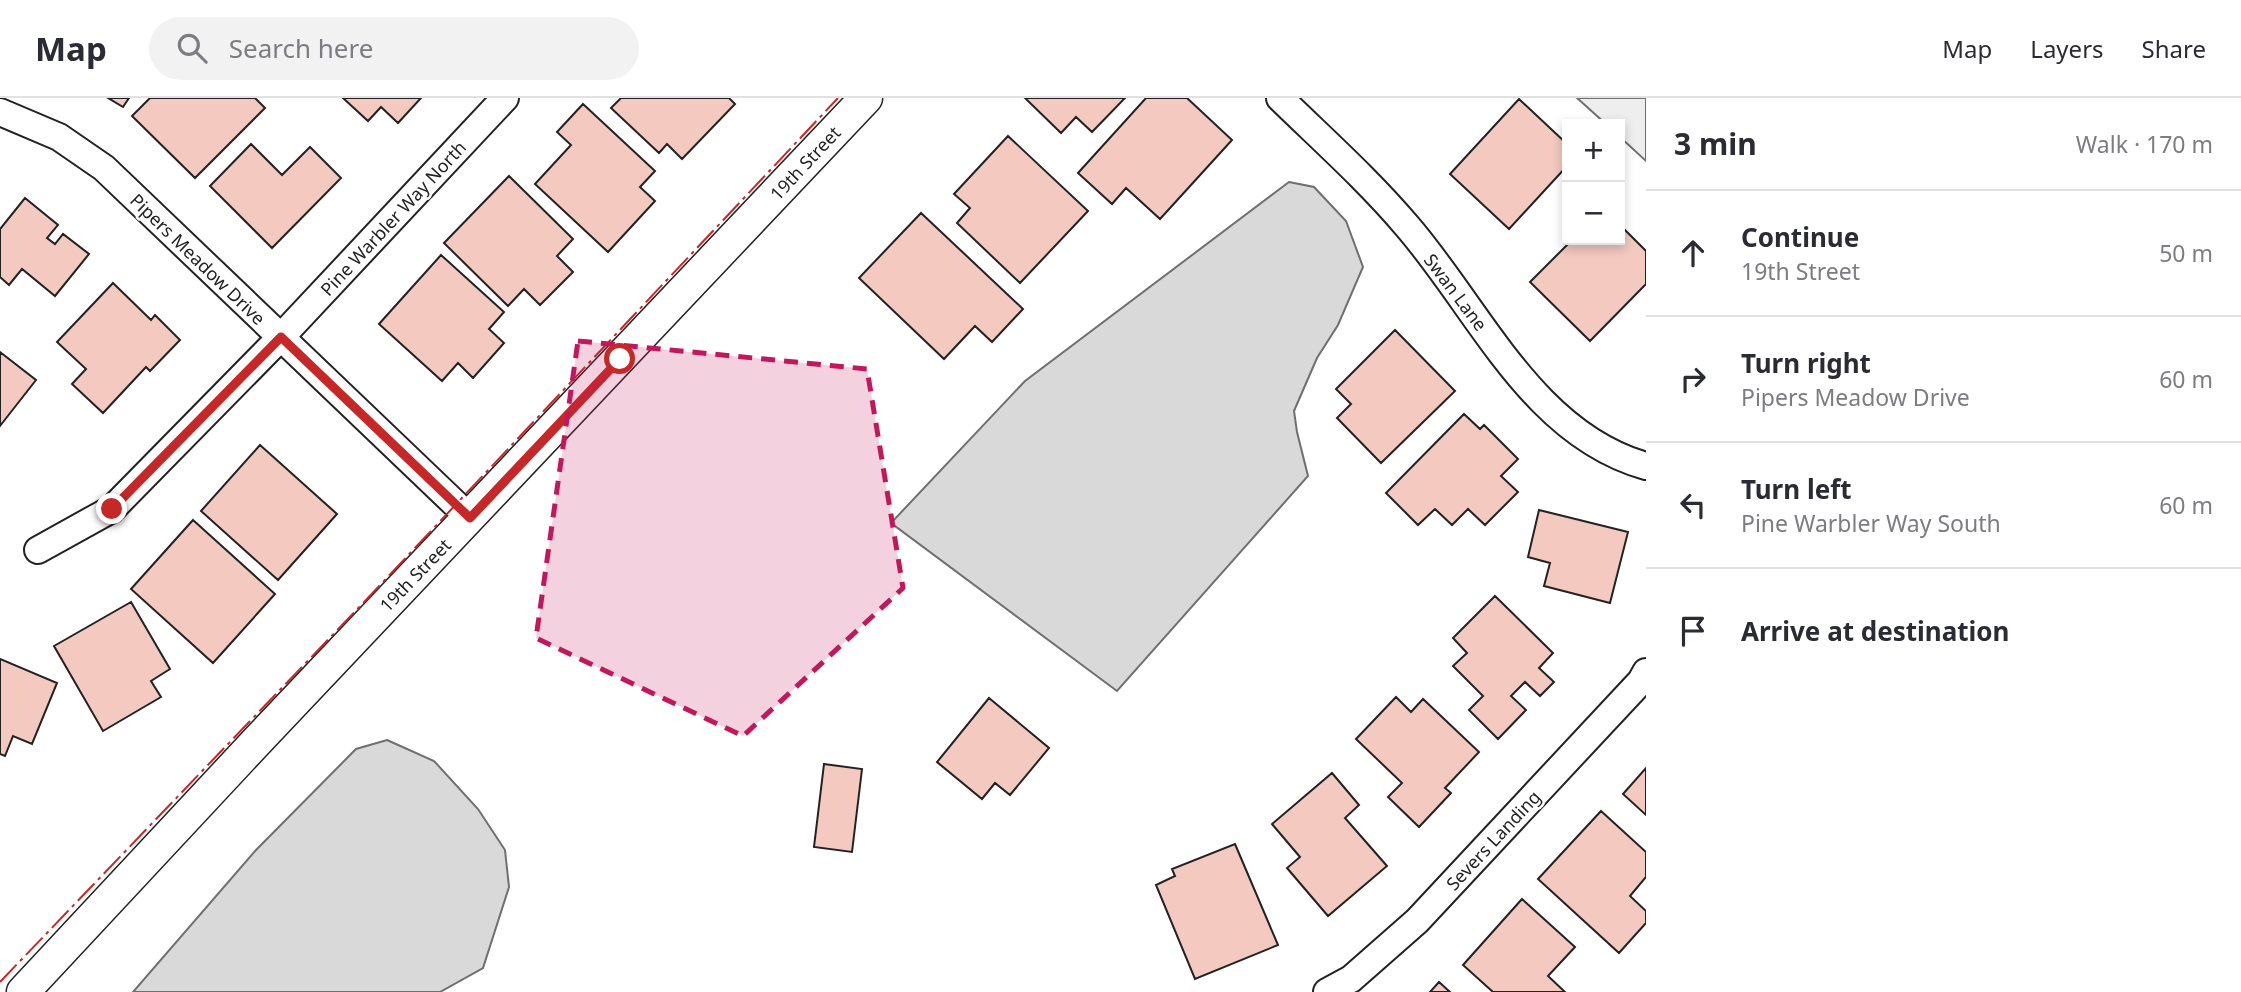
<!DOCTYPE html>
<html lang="en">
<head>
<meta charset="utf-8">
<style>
	body { margin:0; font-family:"Noto Sans",sans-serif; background:#f2f2f3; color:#2b2b33 }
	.controls { position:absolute; right:21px; top:21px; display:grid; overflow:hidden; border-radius:0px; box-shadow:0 4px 10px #0003 }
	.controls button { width:63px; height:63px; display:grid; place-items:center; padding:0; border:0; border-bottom:2px solid #e1e1e2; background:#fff; color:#2b2b33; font:35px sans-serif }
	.stop { position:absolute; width:21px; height:21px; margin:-16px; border:5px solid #c62828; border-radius:50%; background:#fff }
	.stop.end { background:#c62828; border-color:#fff; box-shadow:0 2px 7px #0008 }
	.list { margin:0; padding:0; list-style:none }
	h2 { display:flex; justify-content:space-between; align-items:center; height:91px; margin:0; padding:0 28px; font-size:30px }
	h2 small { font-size:23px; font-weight:400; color:#7c7c81 }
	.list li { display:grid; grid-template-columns:46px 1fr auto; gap:21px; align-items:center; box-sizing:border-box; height:126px; padding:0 28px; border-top:2px solid #e1e1e2 }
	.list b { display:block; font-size:26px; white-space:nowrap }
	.list p { margin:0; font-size:23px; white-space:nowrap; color:#7c7c81 }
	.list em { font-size:23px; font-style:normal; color:#7c7c81 }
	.icon { flex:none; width:38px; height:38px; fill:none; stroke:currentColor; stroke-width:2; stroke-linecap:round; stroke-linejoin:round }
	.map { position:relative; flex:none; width:1646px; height:894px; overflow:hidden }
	header { display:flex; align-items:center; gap:42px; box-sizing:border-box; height:98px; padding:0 35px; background:#fff; border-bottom:2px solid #e1e1e2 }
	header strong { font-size:33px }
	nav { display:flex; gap:38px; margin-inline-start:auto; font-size:24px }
	.search { width:490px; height:63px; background:#f2f2f3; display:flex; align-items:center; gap:18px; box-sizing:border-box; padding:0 24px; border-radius:38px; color:#7c7c81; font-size:26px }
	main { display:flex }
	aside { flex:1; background:#fff }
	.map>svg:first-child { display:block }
	.green { fill:#eee; stroke:#6f6f6f; stroke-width:2 }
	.water { fill:#d9d9d9; stroke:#6f6f6f; stroke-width:2 }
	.building { fill:#f3c9c0; stroke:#222; stroke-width:2 }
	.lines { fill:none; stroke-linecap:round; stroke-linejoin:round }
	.minor-casing { stroke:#222; stroke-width:30 }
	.tertiary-casing { stroke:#222; stroke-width:35 }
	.minor { stroke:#fff; stroke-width:26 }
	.tertiary { stroke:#fff; stroke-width:32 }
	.power { stroke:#c62828; stroke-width:2; stroke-dasharray:24 5 3.5 5; stroke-linecap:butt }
	.route { stroke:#c62828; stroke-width:9 }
	.marked { fill:#c2185b; fill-opacity:0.2; stroke:#c2185b; stroke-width:5; stroke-dasharray:14 9; stroke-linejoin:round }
	.labels { text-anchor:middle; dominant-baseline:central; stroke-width:5; stroke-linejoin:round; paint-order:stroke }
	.street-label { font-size:18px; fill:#222; stroke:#fff }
</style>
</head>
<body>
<header>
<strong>Map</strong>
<div class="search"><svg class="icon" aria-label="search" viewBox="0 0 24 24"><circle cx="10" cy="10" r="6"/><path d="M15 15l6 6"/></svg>Search here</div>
<nav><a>Map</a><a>Layers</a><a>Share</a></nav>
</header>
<main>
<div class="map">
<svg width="1646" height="894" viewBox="0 0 1646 894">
	<rect width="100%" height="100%" fill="#fff"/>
	<path class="green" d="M 1577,0 L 1646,0 L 1646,63 L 1620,39 L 1620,26 L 1606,26 Z"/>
	<path class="water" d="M 1289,84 L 1314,89 L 1346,123 L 1363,169 L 1338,227 L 1317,260 L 1294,313 L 1297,334 L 1308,378 L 1117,593 L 891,425 L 1025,283 Z
		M 387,642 L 434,663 L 478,711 L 505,752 L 509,789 L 483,870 L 440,894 L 133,894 L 256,752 L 356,651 Z"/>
	<path class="building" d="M 108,0 L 129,0 L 123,9 Z
		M 150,0 L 255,0 L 265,10 L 195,80 L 132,18 Z
		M 343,0 L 421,0 L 398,25 L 381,9 L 368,23 Z
		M 621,0 L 729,0 L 735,6 L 682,61 L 667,46 L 659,55 L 611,10 Z
		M 1025,0 L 1125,0 L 1092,34 L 1076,19 L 1061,35 Z
		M 1146,0 L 1187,0 L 1232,42 L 1160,121 L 1126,90 L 1112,106 L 1078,75 Z
		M 1519,1 L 1567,46 L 1567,68 L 1509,131 L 1450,76 Z
		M 583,6 L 655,73 L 640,89 L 655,103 L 608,154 L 535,86 L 571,47 L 557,34 Z
		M 1008,38 L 1088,113 L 1020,185 L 957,125 L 970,110 L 954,96 Z
		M 251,46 L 282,77 L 310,49 L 341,80 L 272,150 L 210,88 Z
		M 509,78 L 573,141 L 557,158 L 573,174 L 540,207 L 524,191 L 508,208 L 444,145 Z
		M 25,100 L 58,127 L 47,140 L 55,146 L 63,136 L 89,156 L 55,198 L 22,171 L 9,187 L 0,179 L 0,131 Z
		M 921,115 L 1023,211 L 992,244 L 975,228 L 944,261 L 859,180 Z
		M 1620,127 L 1646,153 L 1646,186 L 1590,243 L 1530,184 L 1572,142 L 1620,142 Z
		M 441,157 L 504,214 L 489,231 L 504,245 L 473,280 L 458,265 L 442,283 L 379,226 Z
		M 113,185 L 151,222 L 155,217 L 180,242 L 150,273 L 146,269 L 103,315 L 72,286 L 86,271 L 57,244 Z
		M 1395,232 L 1455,293 L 1381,365 L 1337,320 L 1351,306 L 1336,291 Z
		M 0,254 L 36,282 L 0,328 Z
		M 1464,316 L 1480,331 L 1484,327 L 1518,361 L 1501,378 L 1518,394 L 1485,427 L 1468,411 L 1452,427 L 1435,411 L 1418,427 L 1386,395 Z
		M 260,347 L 337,416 L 278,482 L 201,413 Z
		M 1539,412 L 1628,434 L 1610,505 L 1544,488 L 1550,465 L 1528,459 Z
		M 193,422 L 275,496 L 213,565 L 131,491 Z
		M 1495,498 L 1553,555 L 1539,570 L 1554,584 L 1540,598 L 1525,584 L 1511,598 L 1526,612 L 1498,641 L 1469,612 L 1483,598 L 1453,568 L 1467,555 L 1453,540 Z
		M 131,504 L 170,571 L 151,583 L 161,599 L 103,633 L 54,548 Z
		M 0,561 L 57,585 L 32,646 L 13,638 L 5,658 L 0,656 Z
		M 1396,599 L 1411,614 L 1423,601 L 1479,654 L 1445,690 L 1451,695 L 1419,729 L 1388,699 L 1402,685 L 1356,641 Z
		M 989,600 L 1049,650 L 1010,697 L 995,685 L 982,701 L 937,664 Z
		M 824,666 L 862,671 L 852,754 L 814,749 Z
		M 1646,670 L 1646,717 L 1623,696 Z
		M 1332,675 L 1359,707 L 1345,720 L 1387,768 L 1328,818 L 1287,770 L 1300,759 L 1272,726 Z
		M 1601,713 L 1646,754 L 1646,779 L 1630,798 L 1646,813 L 1646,825 L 1619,855 L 1538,781 Z
		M 1235,746 L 1278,847 L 1195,881 L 1156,787 L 1175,778 L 1172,771 Z
		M 1522,801 L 1575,849 L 1548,878 L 1565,894 L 1493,894 L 1463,867 Z
		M 1439,884 L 1450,894 L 1430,894 Z"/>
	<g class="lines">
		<g class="minor-casing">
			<path id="minor" d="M 1280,0 C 1323,42 1368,82 1407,128 C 1479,211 1532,336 1646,368
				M 0,14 L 59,39 L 104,70 L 470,420
				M 38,452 L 112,411 L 281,239 L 505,0
				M 1327,894 L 1351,881 L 1417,823 L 1641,583 L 1646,574"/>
		</g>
		<g class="tertiary-casing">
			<path id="tertiary" d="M 23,894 L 259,641 L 866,0"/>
		</g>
		<use href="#minor" class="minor"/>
		<use href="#tertiary" class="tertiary"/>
		<path class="power" d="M 0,884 L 366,502 L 838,0"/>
	</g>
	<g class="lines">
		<path class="route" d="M 112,411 L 281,239 L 470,420 L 620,261"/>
	</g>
	<path class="marked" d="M 578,243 L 867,271 L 903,490 L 743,638 L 536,540 Z"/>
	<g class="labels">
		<g class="street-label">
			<text transform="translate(805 65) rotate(-47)">19th Street</text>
			<text transform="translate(393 120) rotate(-47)">Pine Warbler Way North</text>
			<text transform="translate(198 161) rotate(44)">Pipers Meadow Drive</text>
			<text transform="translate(1456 194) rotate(53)">Swan Lane</text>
			<text transform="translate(415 477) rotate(-46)">19th Street</text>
			<text transform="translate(1493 742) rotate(-47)">Severs Landing</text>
		</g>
	</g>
</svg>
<div class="controls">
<button>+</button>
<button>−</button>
</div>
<div class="stop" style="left:620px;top:261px"></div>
<div class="stop end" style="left:112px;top:411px"></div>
</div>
<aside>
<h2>3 min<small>Walk · 170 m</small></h2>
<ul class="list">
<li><svg class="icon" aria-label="ahead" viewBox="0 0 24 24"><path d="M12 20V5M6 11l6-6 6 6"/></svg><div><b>Continue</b><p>19th Street</p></div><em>50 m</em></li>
<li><svg class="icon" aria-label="right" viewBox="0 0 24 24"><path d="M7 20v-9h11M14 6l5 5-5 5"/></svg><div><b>Turn right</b><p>Pipers Meadow Drive</p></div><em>60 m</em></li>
<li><svg class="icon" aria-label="left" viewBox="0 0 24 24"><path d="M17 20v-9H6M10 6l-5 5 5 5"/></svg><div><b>Turn left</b><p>Pine Warbler Way South</p></div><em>60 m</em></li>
<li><svg class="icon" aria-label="arrive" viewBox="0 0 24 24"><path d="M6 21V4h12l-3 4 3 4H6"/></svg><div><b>Arrive at destination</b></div></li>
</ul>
</aside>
</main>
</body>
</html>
